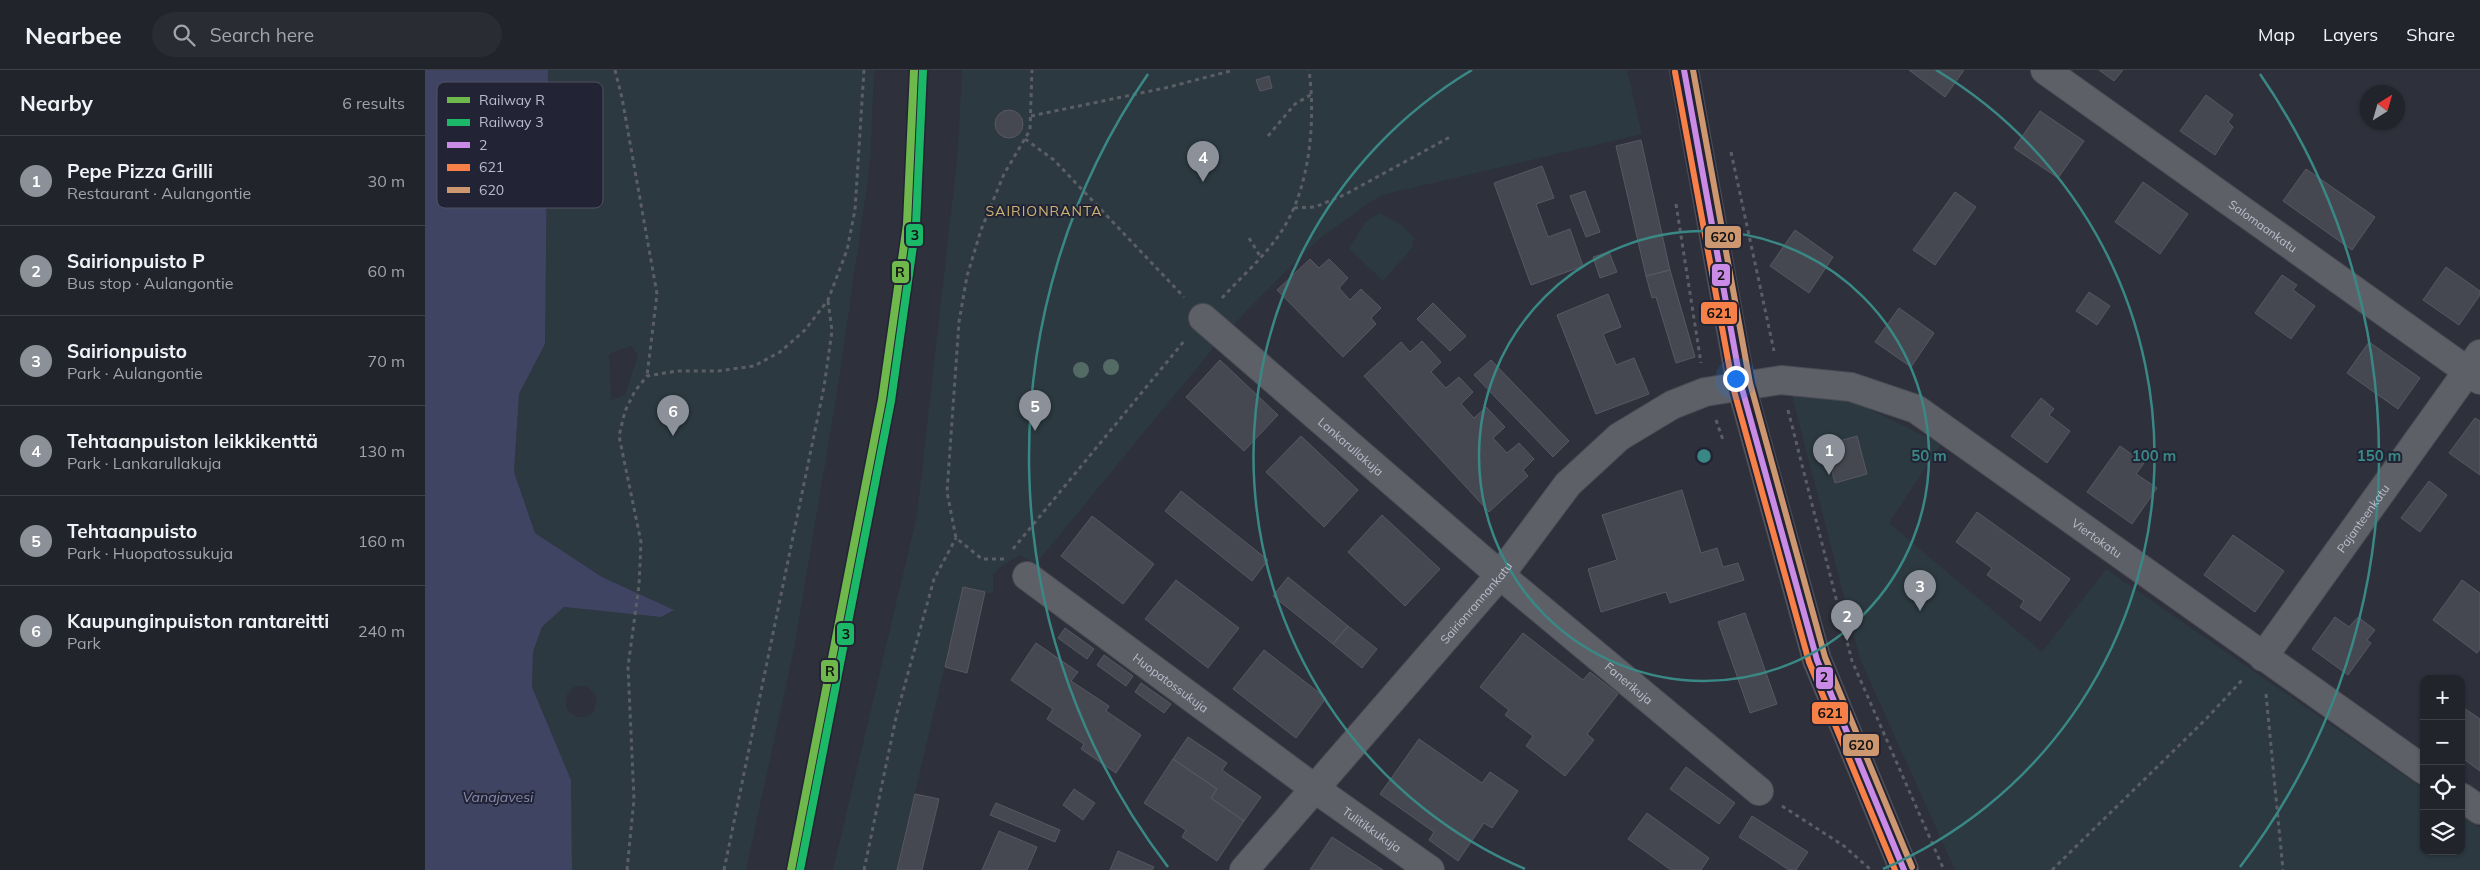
<!DOCTYPE html>
<html lang="en">
<head>
<meta charset="utf-8">
<style>
	body { margin:0; font-family:Mulish,sans-serif; background:#2a2c34; color:#f1f3f6 }
	.controls { position:absolute; right:15px; bottom:15px; display:grid; overflow:hidden; border-radius:10px; box-shadow:0 1px 4px #0004 }
	.controls button { width:45px; height:45px; display:grid; place-items:center; padding:0; border:0; border-bottom:1px solid #3f4148; background:#22242c; color:#f1f3f6; font:25px sans-serif }
	.compass { position:absolute; left:1935px; top:15px; width:45px; height:45px; border-radius:50%; background:#22242c; box-shadow:0 1px 4px #0004; rotate:37deg }
	.you { position:absolute; left:1310px; top:308px; width:18px; height:18px; margin:-12px; border:4px solid #fff; border-radius:50%; background:#1a73e8; box-shadow:0 0 0 8px #1a73e833 }
	.badge { display:grid; place-items:center; width:32px; height:32px; border-radius:50%; background:#8c9099; color:#fff; font-size:16px; font-weight:700 }
	.pin { position:absolute; translate:-50% -41px; filter:drop-shadow(0 1px 2px #0008) }
	.pin::after { content:''; position:absolute; top:26px; width:18px; height:15px; background:inherit; clip-path:polygon(0 0,100% 0,50% 100%) }
	.list { margin:0; padding:0; list-style:none }
	h2 { display:flex; justify-content:space-between; align-items:center; height:65px; margin:0; padding:0 20px; font-size:21px }
	h2 small { font-size:16px; font-weight:400; color:#a2a4a9 }
	.list li { display:grid; grid-template-columns:32px 1fr auto; gap:15px; align-items:center; box-sizing:border-box; height:90px; padding:0 20px; border-top:1px solid #3f4148 }
	.list b { display:block; font-size:19px; white-space:nowrap }
	.list p { margin:0; font-size:16px; white-space:nowrap; color:#a2a4a9 }
	.list em { font-size:16px; font-style:normal; color:#a2a4a9 }
	.icon { flex:none; width:28px; height:28px; fill:none; stroke:currentColor; stroke-width:2; stroke-linecap:round; stroke-linejoin:round }
	.map { position:relative; flex:none; width:2055px; height:800px; overflow:hidden }
	header { display:flex; align-items:center; gap:30px; box-sizing:border-box; height:70px; padding:0 25px; background:#22242c; border-bottom:1px solid #3f4148 }
	header strong { font-size:24px }
	nav { display:flex; gap:28px; margin-inline-start:auto; font-size:18px }
	.search { width:350px; height:45px; background:#2a2c34; display:flex; align-items:center; gap:12px; box-sizing:border-box; padding:0 18px; border-radius:28px; color:#a2a4a9; font-size:19px }
	main { display:flex }
	aside { flex:1; background:#22242c }
	.map>svg:first-child { display:block }
	.green { fill:#2c3941; fill-rule:evenodd }
	.water { fill:#3f4463 }
	.building { fill:#464851; stroke:#575862 }
	.lines { fill:none; stroke-linecap:round; stroke-linejoin:round }
	.minor-casing { stroke:#4a4c54; stroke-width:30 }
	.secondary-casing { stroke:#4a4c54; stroke-width:30 }
	.path { stroke:#5c5e66; stroke-width:3; stroke-dasharray:4 4; stroke-linecap:butt }
	.minor { stroke:#5e6068; stroke-width:28 }
	.secondary { stroke:#5d5e67; stroke-width:28 }
	.bus-1-casing { stroke:#222435; stroke-width:10 }
	.bus-2-casing { stroke:#222435; stroke-width:10 }
	.bus-3-casing { stroke:#222435; stroke-width:10 }
	.bus-1 { stroke:#ca8be6; stroke-width:6 }
	.bus-2 { stroke:#f78048; stroke-width:6 }
	.bus-3 { stroke:#cd976f; stroke-width:6 }
	.rail-1-casing { stroke:#222435; stroke-width:11 }
	.rail-2-casing { stroke:#222435; stroke-width:11 }
	.rail-1 { stroke:#6eb84c; stroke-width:8 }
	.rail-2 { stroke:#1ab867; stroke-width:8 }
	.tree { fill:#546a65 }
	.ring { fill:none; stroke:#3a8885; stroke-width:2.5 }
	.labels { text-anchor:middle; dominant-baseline:central; stroke-width:4; stroke-linejoin:round; paint-order:stroke }
	.street-label { font-size:12px; fill:#babcca; stroke:#222435 }
	.neighbourhood-label { font-size:14px; letter-spacing:1px; fill:#ccb373; stroke:#222435 }
	.water-label { font-size:14px; font-style:italic; fill:#858bae; stroke:#222435 }
	.key { fill:#222435; stroke:#505262; stroke-width:1 }
	.key-label { font-size:14px; fill:#babcca }
	.centre { fill:#3a8885; stroke:#222435; stroke-width:2.5 }
	.ring-label { font-size:15px; text-anchor:middle; font-weight:bold; fill:#3a8885; stroke:#222435; stroke-width:4; stroke-linejoin:round; paint-order:stroke }
	.line-badge { stroke:#222435; stroke-width:2 }
	.pale-badge-label { font-size:14px; text-anchor:middle; font-weight:bold; fill:#111 }
</style>
</head>
<body>
<header>
<strong>Nearbee</strong>
<div class="search"><svg class="icon" aria-label="search" viewBox="0 0 24 24"><circle cx="10" cy="10" r="6"/><path d="M15 15l6 6"/></svg>Search here</div>
<nav><a>Map</a><a>Layers</a><a>Share</a></nav>
</header>
<main>
<aside>
<h2>Nearby<small>6 results</small></h2>
<ul class="list">
<li><span class="badge">1</span><div><b>Pepe Pizza Grilli</b><p>Restaurant · Aulangontie</p></div><em>30 m</em></li>
<li><span class="badge">2</span><div><b>Sairionpuisto P</b><p>Bus stop · Aulangontie</p></div><em>60 m</em></li>
<li><span class="badge">3</span><div><b>Sairionpuisto</b><p>Park · Aulangontie</p></div><em>70 m</em></li>
<li><span class="badge">4</span><div><b>Tehtaanpuiston leikkikenttä</b><p>Park · Lankarullakuja</p></div><em>130 m</em></li>
<li><span class="badge">5</span><div><b>Tehtaanpuisto</b><p>Park · Huopatossukuja</p></div><em>160 m</em></li>
<li><span class="badge">6</span><div><b>Kaupunginpuiston rantareitti</b><p>Park</p></div><em>240 m</em></li>
</ul>
</aside>
<div class="map">
<svg width="2055" height="800" viewBox="0 0 2055 800">
	<rect width="100%" height="100%" fill="#2e303b"/>
	<path class="green" d="M 123,0 L 449,0 L 445,94 L 412,323 L 370,574 L 321,800 L 147,800 L 146,710 L 107,617 L 108,582 L 117,557 L 139,537 L 236,547 L 248,540 L 177,507 L 110,463 L 89,402 L 94,324 L 120,274 ZM 206,276 L 213,286 L 200,325 L 186,330 L 184,284 ZM 151,616 L 162,616 L 172,627 L 169,641 C 160,650 150,649 142,639 C 139,628 142,621 151,616 Z
		M 537,0 L 1202,0 L 1217,64 L 957,125 L 942,134 L 894,169 L 824,238 L 789,277 L 610,495 L 596,485 L 579,494 L 568,504 L 568,524 L 538,517 L 472,800 L 408,800 L 492,445 L 533,80 Z
		M 955,143 L 978,156 L 989,168 L 987,178 L 958,211 L 924,179 L 940,152 Z
		M 1365,318 L 1428,331 L 1516,374 L 1464,453 L 1617,582 L 1681,499 L 1999,719 L 1999,781 L 2036,781 L 2036,745 L 2055,758 L 2055,800 L 1530,800 L 1435,589 Z"/>
	<path class="water" d="M 0,0 L 123,0 L 120,274 L 94,324 L 89,402 L 110,463 L 177,507 L 249,540 L 236,547 L 139,537 L 117,557 L 108,582 L 107,617 L 146,710 L 147,800 L 0,800 Z"/>
	<path class="building" d="M 1484,0 L 1539,0 L 1520,27 Z
		M 1674,0 L 1698,0 L 1689,11 Z
		M 844,6 L 847,18 L 835,21 L 831,10 Z
		M 1781,25 L 1808,45 L 1803,52 L 1808,57 L 1790,85 L 1755,61 Z
		M570 54a14 14 0 1 1 28 0a14 14 0 1 1-28 0Z
		M 1615,41 L 1659,71 L 1633,108 L 1589,78 Z
		M 1216,70 L 1245,200 L 1221,206 L 1191,76 Z
		M 1117,96 L 1129,128 L 1111,134 L 1123,167 L 1145,159 L 1158,196 L 1106,215 L 1069,113 Z
		M 1881,99 L 1950,147 L 1927,180 L 1858,131 Z
		M 1718,112 L 1763,144 L 1735,184 L 1690,152 Z
		M 1160,121 L 1175,162 L 1161,167 L 1145,126 Z
		M 1530,122 L 1551,137 L 1510,195 L 1488,180 Z
		M 1370,160 L 1408,187 L 1384,223 L 1345,196 Z
		M 1184,182 L 1192,202 L 1175,208 L 1168,187 Z
		M 885,189 L 894,198 L 904,189 L 923,208 L 914,218 L 925,230 L 936,219 L 956,238 L 946,248 L 951,254 L 918,287 L 852,220 Z
		M 2021,197 L 2055,221 L 2055,225 L 2034,255 L 1998,230 Z
		M 1245,200 L 1270,287 L 1251,293 L 1231,227 L 1227,228 L 1221,206 Z
		M 1857,205 L 1872,215 L 1868,220 L 1890,236 L 1866,269 L 1830,243 Z
		M 1664,222 L 1685,236 L 1672,255 L 1651,241 Z
		M 1183,224 L 1196,257 L 1178,264 L 1191,295 L 1209,288 L 1224,324 L 1171,344 L 1132,245 Z
		M 1008,233 L 1041,266 L 1025,281 L 992,249 Z
		M 1474,238 L 1509,263 L 1486,297 L 1450,272 Z
		M 997,271 L 1016,292 L 1006,302 L 1021,318 L 1034,307 L 1048,322 L 1036,334 L 1049,348 L 1061,337 L 1080,357 L 1068,368 L 1082,383 L 1094,373 L 1109,389 L 1098,400 L 1103,406 L 1064,442 L 939,306 L 976,272 L 985,282 Z
		M 1944,272 L 1995,308 L 1973,339 L 1922,303 Z
		M 795,290 L 853,345 L 819,381 L 761,327 Z
		M 1066,290 L 1144,371 L 1128,387 L 1049,305 Z
		M 1616,328 L 1629,339 L 1624,345 L 1645,361 L 1622,393 L 1586,366 Z
		M 2050,348 L 2055,351 L 2055,405 L 2024,383 Z
		M 876,366 L 933,420 L 899,457 L 841,402 Z
		M 1432,366 L 1442,404 L 1410,413 L 1400,375 Z
		M 1695,376 L 1719,393 L 1711,404 L 1732,418 L 1707,454 L 1662,422 Z
		M 2004,411 L 2022,425 L 1995,462 L 1976,448 Z
		M 1257,420 L 1276,483 L 1292,478 L 1298,497 L 1313,493 L 1319,510 L 1245,533 L 1241,522 L 1176,542 L 1163,499 L 1192,490 L 1177,445 Z
		M 756,421 L 843,490 L 827,511 L 740,441 Z
		M 1552,442 L 1645,509 L 1615,551 L 1595,537 L 1599,531 L 1562,505 L 1567,498 L 1531,472 Z
		M 957,445 L 1015,499 L 980,536 L 923,482 Z
		M 667,446 L 729,494 L 698,534 L 636,486 Z
		M 1808,465 L 1859,501 L 1830,542 L 1779,505 Z
		M 863,507 L 923,556 L 908,574 L 848,526 Z
		M 751,510 L 814,558 L 783,598 L 720,549 Z
		M 2037,510 L 2055,523 L 2055,579 L 2052,583 L 2008,550 Z
		M 538,517 L 560,522 L 542,603 L 520,597 Z
		M 1320,543 L 1352,634 L 1325,643 L 1293,552 Z
		M 1910,547 L 1924,557 L 1933,547 L 1950,560 L 1942,570 L 1946,573 L 1923,605 L 1887,579 Z
		M 923,556 L 952,579 L 937,598 L 908,574 Z
		M 640,558 L 669,579 L 662,589 L 633,568 Z
		M 1098,563 L 1158,610 L 1165,602 L 1193,624 L 1162,664 L 1169,670 L 1140,706 L 1101,676 L 1108,666 L 1080,645 L 1084,640 L 1055,617 Z
		M 611,573 L 653,602 L 646,611 L 684,636 L 681,641 L 716,665 L 691,703 L 656,679 L 659,674 L 622,649 L 628,639 L 586,610 Z
		M 839,580 L 901,628 L 871,668 L 808,619 Z
		M 679,585 L 708,606 L 701,616 L 672,595 Z
		M 716,613 L 746,634 L 739,643 L 710,622 Z
		M 2036,636 L 2055,649 L 2055,701 L 2036,687 Z
		M 763,667 L 802,693 L 797,700 L 836,727 L 819,751 L 786,728 L 792,719 L 748,689 Z
		M 994,669 L 1057,713 L 1065,702 L 1093,721 L 1067,758 L 1059,753 L 1033,791 L 1004,770 L 1009,762 L 955,724 Z
		M 748,689 L 792,719 L 786,728 L 819,751 L 792,791 L 757,767 L 761,760 L 719,733 Z
		M 1261,697 L 1310,733 L 1294,754 L 1245,719 Z
		M 649,719 L 670,733 L 658,750 L 638,735 Z
		M 490,724 L 514,729 L 497,800 L 472,800 Z
		M 571,733 L 635,760 L 630,772 L 565,745 Z
		M 1222,743 L 1284,788 L 1276,800 L 1246,800 L 1203,769 Z
		M 1327,746 L 1383,782 L 1371,800 L 1364,800 L 1314,767 Z
		M 574,761 L 612,777 L 602,800 L 557,800 Z
		M 907,767 L 958,800 L 885,800 Z
		M 693,781 L 729,797 L 727,800 L 685,800 Z"/>
	<g class="lines">
		<g class="minor-casing">
			<g id="minor">
				<path id="s1" d="M 1620,0 L 2055,310"/>
				<path id="s2" d="M 778,248 L 1075,505 L 1334,721"/>
				<path id="s3" d="M 602,506 L 889,718 L 1005,800"/>
				<path id="s4" d="M 1838,587 L 2055,284"/>
				<path d="M 2036,727 L 2055,740"/>
				<path id="s5" d="M 819,800 L 1075,505 L 1143,414 L 1194,367 L 1247,335 L 1280,322 L 1356,310 L 1426,317 L 1491,339 L 1999,700"/>
			</g>
		</g>
		<g class="secondary-casing">
			<path id="secondary" d="M 1259,0 L 1316,315 L 1392,590 L 1479,800"/>
		</g>
		<path class="path" d="M 190,0 L 197,28 L 232,224 L 222,306
			M 606,46 L 740,18 L 809,0
			M 843,66 L 870,34 L 887,24
			M 600,69 L 629,90 L 759,227
			M 1306,82 L 1349,281
			M 1251,134 L 1276,293
			M 869,138 L 890,137 L 921,124 L 1025,67
			M 824,168 L 835,186
			M 797,228 C 816,207 838,188 854,165 C 885,121 891,52 884,0
			M 1363,340 L 1427,591 L 1519,800
			M 1291,350 L 1298,370
			M 588,479 L 760,270
			M 579,489 L 557,489 L 531,468 L 522,422 L 534,252 L 542,206 L 556,160 L 579,104 L 605,60 L 607,0
			M 1841,624 L 1858,800
			M 1357,736 L 1419,776 L 1446,800
			M 202,800 L 209,729 L 203,597 L 214,515 L 216,472 L 194,366 L 200,341 L 210,321 L 222,306 L 252,301 L 293,301 L 329,296 L 355,282 L 380,260 L 403,230 L 422,180 L 430,140 L 439,0
			M 299,800 L 399,317 L 407,261 L 403,231
			M 439,800 L 472,643 L 509,509 L 531,468
			M 1627,800 L 1781,649 L 1819,608"/>
		<use href="#minor" class="minor"/>
		<use href="#secondary" class="secondary"/>
		<g class="bus-1-casing">
			<path id="bus-1" d="M 1259,0 L 1316,315 L 1392,590 L 1479,800"/>
		</g>
		<g class="bus-2-casing">
			<path id="bus-2" d="M 1250,2 L 1308,317 L 1384,592 L 1470,800"/>
		</g>
		<g class="bus-3-casing">
			<path id="bus-3" d="M 1268,0 L 1325,313 L 1400,587 L 1487,797"/>
		</g>
		<use href="#bus-1" class="bus-1"/>
		<use href="#bus-2" class="bus-2"/>
		<use href="#bus-3" class="bus-3"/>
		<g class="rail-1-casing">
			<path id="rail-1" d="M 366,800 L 457,330 L 482,154 L 489,0"/>
		</g>
		<g class="rail-2-casing">
			<path id="rail-2" d="M 375,800 L 466,331 L 491,155 L 498,0"/>
		</g>
		<use href="#rail-1" class="rail-1"/>
		<use href="#rail-2" class="rail-2"/>
	</g>
	<g class="tree">
		<circle cx="686" cy="297" r="8"/>
		<circle cx="656" cy="300" r="8"/>
	</g>
	<g class="ring">
		<circle cx="1279" cy="386" r="225"/>
		<path d="M1100 799A450 450 0 0 1 1047 0M1511 0A450 450 0 0 1 1458 799"/>
		<path d="M743 797A675 675 0 0 1 723 4M1835 4A675 675 0 0 1 1815 797"/>
	</g>
	<g class="labels">
		<g class="street-label">
			<text stroke="none"><textPath href="#s1" startOffset="268">Salomaankatu</textPath></text>
			<text stroke="none"><textPath href="#s2" startOffset="196">Lankarullakuja</textPath></text>
			<text stroke="none"><textPath href="#s4" startOffset="171">Pajanteenkatu</textPath></text>
			<text stroke="none"><textPath href="#s5" startOffset="1109">Viertokatu</textPath></text>
			<text stroke="none"><textPath href="#s5" startOffset="354">Sairionrannankatu</textPath></text>
			<text stroke="none"><textPath href="#s3" startOffset="179">Huopatossukuja</textPath></text>
			<text stroke="none"><textPath href="#s2" startOffset="561">Fanerikuja</textPath></text>
			<text stroke="none"><textPath href="#s3" startOffset="428">Tulitikkukuja</textPath></text>
		</g>
		<g class="neighbourhood-label">
			<text x="619" y="141">SAIRIONRANTA</text>
		</g>
		<g class="water-label">
			<text x="73" y="727">Vanajavesi</text>
		</g>
	</g>
	<rect x="12" y="12" width="166" height="126" rx="8" class="key"/>
	<rect x="22" y="27" width="23" height="6" fill="#6eb84c"/>
	<rect x="22" y="49" width="23" height="7" fill="#1ab867"/>
	<rect x="22" y="72" width="23" height="6" fill="#ca8be6"/>
	<rect x="22" y="94" width="23" height="7" fill="#f78048"/>
	<rect x="22" y="117" width="23" height="6" fill="#cd976f"/>
	<g class="key-label">
		<text x="54" y="35">Railway R</text>
		<text x="54" y="57">Railway 3</text>
		<text x="54" y="80">2</text>
		<text x="54" y="102">621</text>
		<text x="54" y="125">620</text>
	</g>
	<circle cx="1279" cy="386" r="8" class="centre"/>
	<g class="ring-label">
		<text x="1504" y="391">50 m</text>
		<text x="1729" y="391">100 m</text>
		<text x="1954" y="391">150 m</text>
	</g>
	<g class="line-badge">
		<rect x="480" y="153" width="19" height="24" rx="5" fill="#1ab867"/>
		<rect x="1279" y="155" width="38" height="24" rx="5" fill="#cd976f"/>
		<rect x="466" y="190" width="19" height="24" rx="5" fill="#6eb84c"/>
		<rect x="1286" y="193" width="20" height="24" rx="5" fill="#ca8be6"/>
		<rect x="1275" y="231" width="38" height="24" rx="5" fill="#f78048"/>
		<rect x="411" y="552" width="19" height="24" rx="5" fill="#1ab867"/>
		<rect x="395" y="589" width="19" height="24" rx="5" fill="#6eb84c"/>
		<rect x="1390" y="596" width="19" height="24" rx="5" fill="#ca8be6"/>
		<rect x="1386" y="631" width="38" height="24" rx="5" fill="#f78048"/>
		<rect x="1417" y="663" width="38" height="24" rx="5" fill="#cd976f"/>
	</g>
	<g class="pale-badge-label">
		<text x="490" y="170">3</text>
		<text x="1298" y="172">620</text>
		<text x="475" y="207">R</text>
		<text x="1296" y="210">2</text>
		<text x="1294" y="248">621</text>
		<text x="421" y="569">3</text>
		<text x="405" y="606">R</text>
		<text x="1399" y="612">2</text>
		<text x="1405" y="648">621</text>
		<text x="1436" y="680">620</text>
	</g>
</svg>
<div class="controls">
<button>+</button>
<button>−</button>
<button><svg class="icon" aria-label="locate" viewBox="0 0 24 24"><circle cx="12" cy="12" r="6"/><path d="M12 2v4M12 18v4M2 12h4M18 12h4"/></svg></button>
<button><svg class="icon" aria-label="layers" viewBox="0 0 24 24"><path d="M12 4l9 5-9 5-9-5zM3 14l9 5 9-5"/></svg></button>
</div>
<svg class="compass" viewBox="-18 -18 36 36"><path d="M0-13l5 13h-10z" fill="#e53935"/><path d="M0 13l5-13h-10z" fill="#a2a4a9"/></svg>
<div class="you"></div>
<div class="pin badge" style="left:1404px;top:405px">1</div>
<div class="pin badge" style="left:1422px;top:571px">2</div>
<div class="pin badge" style="left:1495px;top:541px">3</div>
<div class="pin badge" style="left:778px;top:112px">4</div>
<div class="pin badge" style="left:610px;top:361px">5</div>
<div class="pin badge" style="left:248px;top:366px">6</div>
</div>
</main>
</body>
</html>
